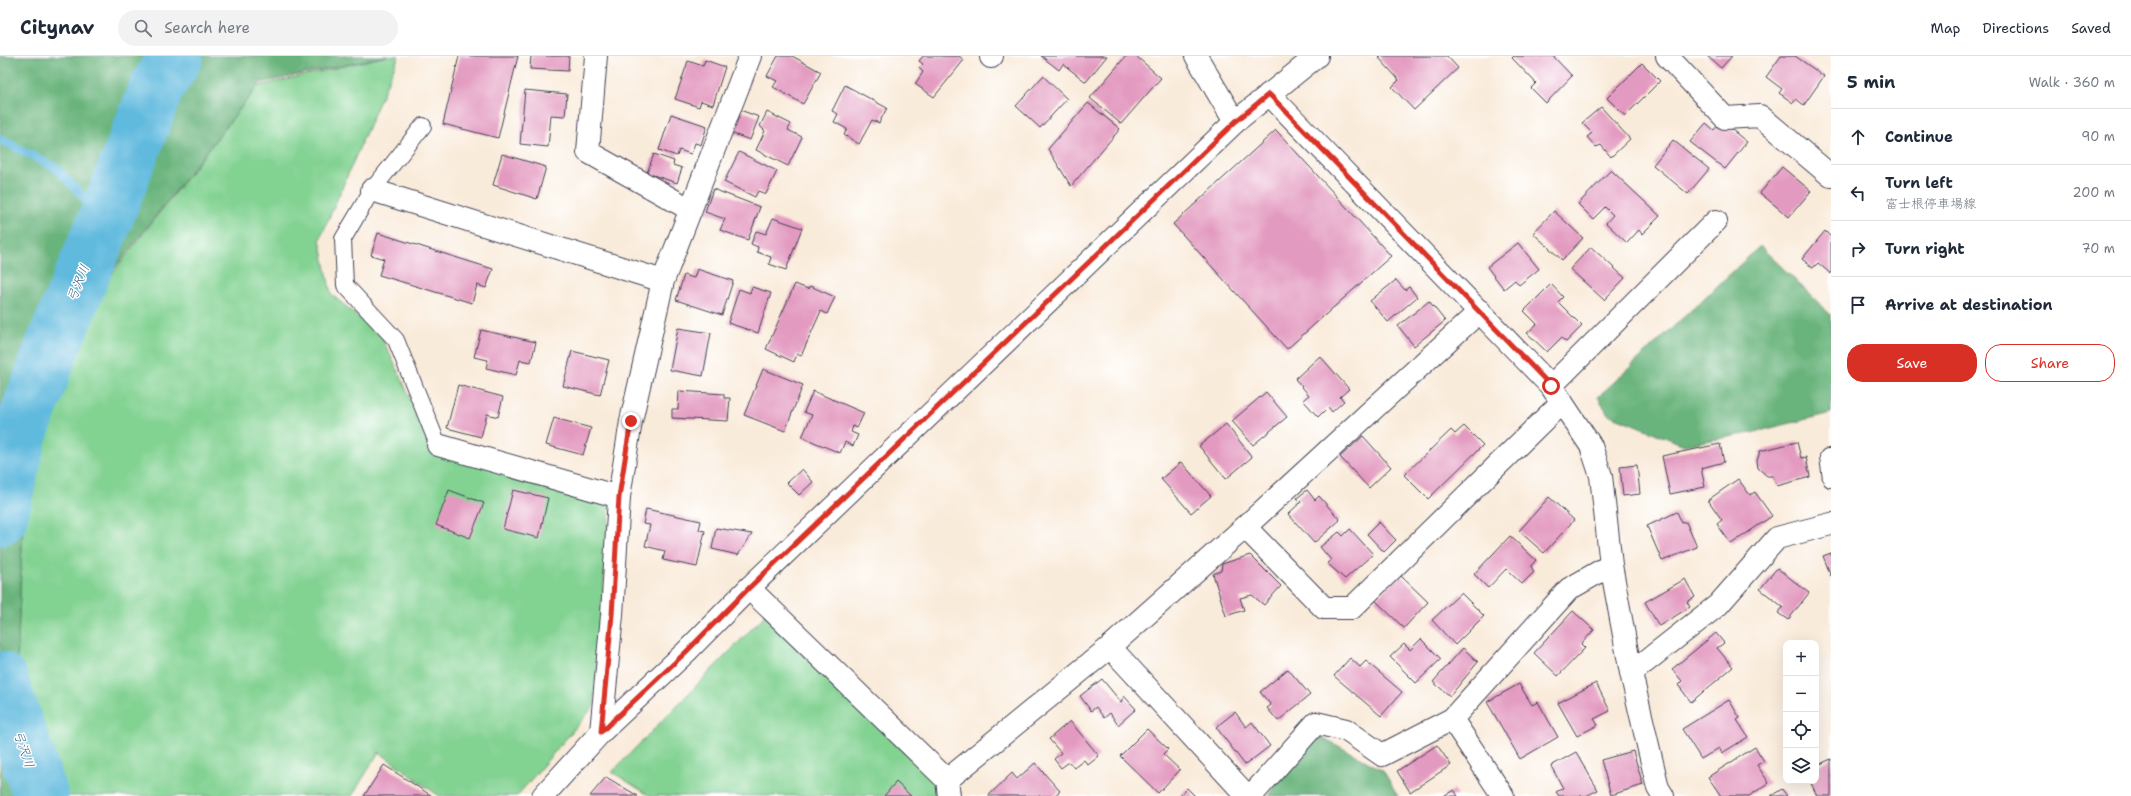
<!DOCTYPE html>
<html lang="en">
<head>
<meta charset="utf-8">
<style>
	body { margin:0; font-family:"Shantell Sans","Klee One",sans-serif; background:#f2f2f3; color:#1f2937 }
	.controls { position:absolute; right:12px; bottom:12px; display:grid; overflow:hidden; border-radius:8px; box-shadow:0 4px 16px #0002 }
	.controls button { width:36px; height:36px; display:grid; place-items:center; padding:0; border:0; border-bottom:1px solid #e0e1e3; background:#fff; color:#1f2937; font:20px sans-serif }
	.stop { position:absolute; width:12px; height:12px; margin:-9px; border:3px solid #d93025; border-radius:50%; background:#fff }
	.stop.end { background:#d93025; border-color:#fff; box-shadow:0 1px 4px #0008 }
	.list { margin:0; padding:0; list-style:none }
	h2 { display:flex; justify-content:space-between; align-items:center; height:52px; margin:0; padding:0 16px; font-size:17px }
	h2 small { font-size:13px; font-weight:400; color:#747a83 }
	.list li { display:grid; grid-template-columns:26px 1fr auto; gap:12px; align-items:center; box-sizing:border-box; height:56px; padding:0 16px; border-top:1px solid #e0e1e3 }
	.list b { display:block; font-size:15px; white-space:nowrap }
	.list p { margin:0; font-size:13px; white-space:nowrap; color:#747a83 }
	.list em { font-size:13px; font-style:normal; color:#747a83 }
	.actions { display:flex; gap:8px; padding:12px 16px }
	.actions a { flex:1; padding:9px 0; border:1px solid #d93025; border-radius:16px; text-align:center; font-size:14px; color:#d93025 }
	.actions .main { background:#d93025; color:#fff }
	.icon { flex:none; width:22px; height:22px; fill:none; stroke:currentColor; stroke-width:2; stroke-linecap:round; stroke-linejoin:round }
	.map { position:relative; flex:none; width:1831px; height:740px; overflow:hidden }
	header { display:flex; align-items:center; gap:24px; box-sizing:border-box; height:56px; padding:0 20px; background:#fff; border-bottom:1px solid #e0e1e3 }
	header strong { font-size:19px }
	nav { display:flex; gap:22px; margin-inline-start:auto; font-size:14px }
	.search { width:280px; height:36px; background:#f2f2f3; display:flex; align-items:center; gap:10px; box-sizing:border-box; padding:0 14px; border-radius:22px; color:#747a83; font-size:15px }
	main { display:flex }
	aside { flex:1; background:#fff }
	.map>svg:first-child { display:block }
	.green { fill:#82d292; stroke:#527a66 }
	.forest { fill:#69b47c; stroke:#466b5c }
	.lines { fill:none; stroke-linecap:round; stroke-linejoin:round }
	.stream { stroke:#60bade; stroke-width:9 }
	.river { stroke:#60bade; stroke-width:55 }
	.building { fill:#e39ac0 }
	.lane-casing { stroke:#424053; stroke-width:18 }
	.street-casing { stroke:#424053; stroke-width:24 }
	.secondary-casing { stroke:#424053; stroke-width:24 }
	.lane { stroke:#fff; stroke-width:16 }
	.street { stroke:#fff; stroke-width:22 }
	.secondary { stroke:#fff; stroke-width:22 }
	.route { stroke:#d93025; stroke-width:5 }
	.labels { text-anchor:middle; dominant-baseline:central; stroke-width:3; stroke-linejoin:round; paint-order:stroke }
	.water-label { font-size:13px; font-style:italic; fill:#3b5f7c; stroke:#fff }
</style>
</head>
<body>
<header>
<strong>Citynav</strong>
<div class="search"><svg class="icon" aria-label="search" viewBox="0 0 24 24"><circle cx="10" cy="10" r="6"/><path d="M15 15l6 6"/></svg>Search here</div>
<nav><a>Map</a><a>Directions</a><a>Saved</a></nav>
</header>
<main>
<div class="map">
<svg width="1831" height="740" viewBox="0 0 1831 740">
	<rect width="100%" height="100%" fill="#fff"/>
	<filter id="ink" filterUnits="userSpaceOnUse"><feTurbulence type="fractalNoise" baseFrequency=".025" numOctaves="2"/><feDisplacementMap in="SourceGraphic" scale="8" xChannelSelector="R" yChannelSelector="G"/><feConvolveMatrix kernelMatrix="1 2 1 2 8 2 1 2 1" color-interpolation-filters="sRGB"/></filter>
	<filter id="wash" filterUnits="userSpaceOnUse"><feTurbulence type="fractalNoise" baseFrequency=".012" numOctaves="4" result="noise"/><feDisplacementMap in="SourceGraphic" scale="16" xChannelSelector="R" yChannelSelector="G"/><feGaussianBlur stdDeviation="0.9" result="paint"/><feColorMatrix in="noise" values="0 0 0 0 0 0 0 0 0 0 0 0 0 0 0 0 0 1.4 0 .05"/><feComposite in="paint" operator="in"/></filter>
	<g filter="url(#wash)">
		<rect width="100%" height="100%" fill="#f9ebda"/>
		<path class="green" d="M 388,0 L 399,0 L 320,183 L 331,238 L 381,280 L 401,321 L 430,390 L 610,445 L 594,650 L 517,740 L 439,740 L 379,696 L 352,740 L 65,740 L 17,610 L 24,441 L 80,259 L 258,30 Z
			M 771,553 L 947,740 L 650,740 L 612,716 Z"/>
		<path class="forest" d="M 0,0 L 387,0 L 260,27 L 81,255 L 24,441 L 17,610 L 65,740 L 0,740 Z
			M 1760,190 L 1831,259 L 1831,357 L 1751,377 L 1684,389 L 1608,358 L 1598,341 Z
			M 1309,674 L 1383,714 L 1398,740 L 1268,740 Z"/>
		<g class="lines">
			<path class="stream" d="M 0,83 L 56,112 L 105,164"/>
			<path class="river" d="M 0,462 L 19,381 L 54,287 L 105,164 L 157,31 L 176,0
				M 0,623 L 41,740"/>
		</g>
		<g id="blocks">
			<path class="building" d="M 459,0 L 518,0 L 498,82 L 443,68 Z
				M 531,0 L 569,0 L 568,15 L 530,13 Z
				M 778,0 L 792,0 L 821,16 L 803,48 L 773,31 L 777,25 L 767,20 Z
				M 923,0 L 959,0 L 964,4 L 934,41 L 915,28 L 923,16 L 919,12 L 923,8 L 919,5 Z
				M 1041,0 L 1107,0 L 1086,26 L 1063,8 L 1059,14 Z
				M 1126,0 L 1136,0 L 1161,22 L 1121,68 L 1090,42 Z
				M 1381,0 L 1447,0 L 1458,12 L 1414,54 L 1392,31 L 1399,24 L 1379,2 Z
				M 1514,0 L 1553,0 L 1572,20 L 1546,47 L 1531,32 L 1536,27 L 1512,2 Z
				M 1707,0 L 1732,0 L 1721,12 Z
				M 1781,0 L 1795,0 L 1824,20 L 1804,49 L 1796,43 L 1793,47 L 1779,37 L 1782,33 L 1766,21 Z
				M 705,4 L 725,11 L 713,49 L 701,45 L 699,51 L 675,43 L 688,5 L 703,10 Z
				M 1642,7 L 1660,25 L 1625,60 L 1607,42 Z
				M 1043,20 L 1067,43 L 1040,72 L 1016,50 Z
				M 845,29 L 887,52 L 879,67 L 872,64 L 859,88 L 844,79 L 847,73 L 834,66 L 838,58 L 832,55 Z
				M 525,34 L 567,38 L 565,60 L 551,59 L 548,91 L 520,88 Z
				M 1088,47 L 1120,73 L 1071,130 L 1048,93 Z
				M 1601,51 L 1630,83 L 1611,101 L 1601,89 L 1596,91 L 1587,81 L 1592,77 L 1582,67 Z
				M 740,54 L 759,61 L 750,84 L 731,77 Z
				M 767,56 L 791,68 L 788,74 L 802,81 L 788,110 L 756,94 L 765,75 L 760,70 Z
				M 671,58 L 707,70 L 701,89 L 695,87 L 691,98 L 679,94 L 677,100 L 659,94 Z
				M 1721,65 L 1747,86 L 1725,113 L 1690,86 L 1706,67 L 1714,74 Z
				M 1276,74 L 1391,200 L 1287,293 L 1173,168 Z
				M 1673,84 L 1709,113 L 1688,138 L 1653,109 Z
				M 739,96 L 777,115 L 766,138 L 758,135 L 755,141 L 724,126 Z
				M 502,98 L 546,111 L 537,143 L 493,129 Z
				M 654,98 L 674,105 L 673,109 L 682,112 L 677,127 L 647,117 Z
				M 1782,111 L 1811,135 L 1789,161 L 1760,137 Z
				M 1611,114 L 1660,160 L 1642,178 L 1639,174 L 1627,187 L 1606,167 L 1613,159 L 1605,151 L 1593,163 L 1578,148 Z
				M 713,133 L 760,151 L 748,184 L 720,174 L 725,163 L 705,156 Z
				M 1554,155 L 1583,182 L 1562,204 L 1533,177 Z
				M 773,162 L 802,172 L 786,214 L 769,208 L 771,201 L 757,196 L 758,191 L 751,188 L 756,175 L 766,178 Z
				M 1825,175 L 1831,181 L 1831,218 L 1818,207 L 1813,212 L 1802,203 Z
				M 378,177 L 493,213 L 486,232 L 477,229 L 472,247 L 379,219 L 384,203 L 371,199 Z
				M 1518,187 L 1539,213 L 1519,229 L 1515,224 L 1504,233 L 1487,211 Z
				M 1591,191 L 1625,222 L 1604,244 L 1570,213 Z
				M 697,213 L 733,225 L 722,259 L 676,244 L 684,219 L 694,222 Z
				M 1396,224 L 1405,234 L 1409,231 L 1417,241 L 1388,266 L 1370,245 Z
				M 795,228 L 808,233 L 810,230 L 835,241 L 827,258 L 821,255 L 801,300 L 797,298 L 794,306 L 766,293 Z
				M 1551,228 L 1563,241 L 1558,246 L 1582,270 L 1566,286 L 1561,282 L 1547,296 L 1527,277 L 1537,268 L 1524,255 Z
				M 752,231 L 771,237 L 758,277 L 728,267 L 739,233 L 750,237 Z
				M 1429,245 L 1445,265 L 1414,290 L 1398,270 Z
				M 678,272 L 711,277 L 703,320 L 670,314 Z
				M 481,274 L 536,286 L 531,306 L 520,304 L 516,319 L 486,312 L 488,304 L 474,301 Z
				M 572,295 L 609,304 L 600,339 L 563,330 Z
				M 1320,300 L 1349,333 L 1340,341 L 1344,345 L 1332,356 L 1328,351 L 1318,361 L 1303,344 L 1309,339 L 1295,323 Z
				M 763,313 L 803,329 L 785,375 L 744,359 Z
				M 458,329 L 503,341 L 498,361 L 487,358 L 481,381 L 447,372 Z
				M 679,335 L 724,338 L 724,342 L 730,342 L 728,365 L 672,362 L 672,353 L 678,353 Z
				M 813,335 L 864,357 L 857,372 L 853,370 L 851,376 L 858,379 L 853,390 L 845,386 L 840,397 L 802,381 L 812,359 L 804,356 Z
				M 1266,336 L 1287,361 L 1253,389 L 1232,365 Z
				M 554,362 L 591,372 L 583,399 L 546,389 Z
				M 1226,368 L 1252,401 L 1226,423 L 1199,390 Z
				M 1464,370 L 1483,389 L 1428,443 L 1404,419 L 1451,374 L 1455,378 Z
				M 1363,380 L 1391,411 L 1369,432 L 1340,401 Z
				M 1797,386 L 1801,402 L 1806,401 L 1810,421 L 1777,430 L 1773,420 L 1767,420 L 1758,412 L 1757,405 L 1760,395 Z
				M 1720,388 L 1724,406 L 1701,412 L 1705,431 L 1670,438 L 1662,400 Z
				M 1181,406 L 1211,440 L 1191,457 L 1161,423 Z
				M 1637,409 L 1640,438 L 1623,440 L 1620,411 Z
				M 802,413 L 813,426 L 799,439 L 787,427 Z
				M 1738,423 L 1750,439 L 1755,436 L 1772,460 L 1731,488 L 1717,468 L 1722,464 L 1708,444 Z
				M 449,434 L 484,447 L 470,482 L 436,469 Z
				M 513,434 L 548,442 L 539,482 L 503,473 Z
				M 1307,434 L 1315,444 L 1319,440 L 1340,464 L 1314,487 L 1288,458 L 1301,446 L 1297,442 Z
				M 1549,441 L 1574,464 L 1544,497 L 1519,475 Z
				M 646,453 L 701,465 L 699,474 L 705,475 L 697,511 L 663,504 L 665,495 L 645,490 L 650,469 L 643,468 Z
				M 1677,456 L 1682,467 L 1686,466 L 1697,491 L 1662,505 L 1647,470 Z
				M 1379,466 L 1396,484 L 1384,496 L 1367,478 Z
				M 716,472 L 752,478 L 738,499 L 712,493 Z
				M 1350,473 L 1373,498 L 1345,523 L 1327,507 L 1331,504 L 1320,491 L 1339,476 L 1343,480 Z
				M 1510,480 L 1536,504 L 1531,510 L 1534,516 L 1522,528 L 1506,513 L 1488,532 L 1474,518 Z
				M 1831,497 L 1831,520 L 1823,500 Z
				M 1250,499 L 1281,530 L 1264,549 L 1252,539 L 1240,542 L 1244,554 L 1226,560 L 1213,518 L 1221,515 L 1222,508 Z
				M 1777,512 L 1809,537 L 1788,564 L 1778,557 L 1783,551 L 1760,533 Z
				M 1400,519 L 1428,546 L 1404,572 L 1375,544 Z
				M 1685,523 L 1695,541 L 1687,546 L 1690,551 L 1659,570 L 1645,546 Z
				M 1461,537 L 1484,560 L 1455,589 L 1432,564 Z
				M 1573,555 L 1594,574 L 1581,588 L 1585,592 L 1558,620 L 1534,597 Z
				M 1716,577 L 1724,587 L 1717,592 L 1733,611 L 1691,646 L 1678,629 L 1682,625 L 1672,613 Z
				M 1421,583 L 1441,603 L 1416,627 L 1390,601 L 1404,588 L 1410,594 Z
				M 1463,592 L 1478,606 L 1450,640 L 1433,626 Z
				M 1350,602 L 1360,611 L 1366,605 L 1402,636 L 1381,660 L 1334,620 Z
				M 1288,613 L 1310,639 L 1278,665 L 1267,652 L 1271,649 L 1260,636 Z
				M 1102,623 L 1121,646 L 1124,640 L 1136,653 L 1118,669 L 1110,657 L 1104,662 L 1096,651 L 1091,655 L 1080,640 Z
				M 1596,627 L 1610,655 L 1594,663 L 1598,669 L 1577,680 L 1558,647 Z
				M 1519,628 L 1532,649 L 1538,646 L 1558,681 L 1520,703 L 1487,646 Z
				M 1729,644 L 1740,662 L 1737,664 L 1748,681 L 1722,697 L 1719,692 L 1701,703 L 1682,673 Z
				M 1235,656 L 1246,671 L 1252,666 L 1270,690 L 1245,709 L 1216,671 Z
				M 1070,665 L 1099,700 L 1088,709 L 1084,704 L 1074,712 L 1069,706 L 1061,712 L 1054,703 L 1061,697 L 1049,683 Z
				M 1147,673 L 1168,693 L 1163,698 L 1180,714 L 1158,737 L 1120,700 Z
				M 1437,689 L 1451,709 L 1410,736 L 1397,715 Z
				M 1755,691 L 1764,705 L 1757,709 L 1769,727 L 1749,740 L 1721,740 L 1708,721 Z
				M 1633,695 L 1643,729 L 1611,739 L 1601,704 Z
				M 1576,696 L 1598,734 L 1586,740 L 1559,740 L 1556,736 L 1563,732 L 1551,710 Z
				M 1831,703 L 1831,740 L 1817,740 L 1810,725 L 1816,725 L 1816,710 Z
				M 1035,707 L 1060,735 L 1054,740 L 988,740 L 1012,717 L 1017,723 Z
				M 384,709 L 432,740 L 364,740 Z
				M 606,721 L 638,740 L 590,740 Z
				M 896,726 L 911,740 L 884,740 Z
				M 1187,732 L 1195,740 L 1179,740 Z
				M 1782,733 L 1787,740 L 1771,740 Z
				M 1454,734 L 1458,740 L 1443,740 Z"/>
		</g>
	</g>
	<g filter="url(#ink)">
		<use href="#blocks" fill-opacity="0" stroke="#424053" stroke-width="1"/>
		<g class="lines">
			<g class="lane-casing">
				<path id="lane" d="M 423,70 L 372,134 L 343,183 L 345,229 L 396,284 L 438,389
					M 1828,401 L 1831,423"/>
			</g>
			<g class="street-casing">
				<path id="street" d="M 596,0 L 588,96 L 691,154
					M 1196,0 L 1235,66
					M 1667,0 L 1725,62 L 1760,60 L 1831,120
					M 991,1 L 992,0
					M 1269,38 L 1551,330 L 1591,390 L 1601,420 L 1611,509 L 1631,617 L 1658,732 L 1663,740
					M 372,134 L 663,225
					M 1551,330 L 1716,165
					M 438,389 L 619,441
					M 1245,471 L 1324,552 L 1352,552 L 1562,346
					M 749,532 L 947,724 L 949,740
					M 1110,591 L 1247,740
					M 1631,617 L 1718,549 L 1777,482 L 1831,468
					M 601,676 L 612,559 L 619,441 L 631,365 L 663,225 L 750,0
					M 947,724 L 1110,591 L 1245,471 L 1480,255
					M 1251,740 L 1316,667 L 1346,674 L 1382,699 L 1452,663
					M 1503,740 L 1452,663 L 1569,533 L 1611,509"/>
			</g>
			<g class="secondary-casing">
				<path id="secondary" d="M 543,740 L 601,676 L 686,596 L 749,532 L 1235,66 L 1317,0"/>
			</g>
			<use href="#lane" class="lane"/>
			<use href="#street" class="street"/>
			<use href="#secondary" class="secondary"/>
		</g>
	</g>
	<g class="lines" filter="url(#ink)">
		<path class="route" d="M 631,365 L 619,441 L 612,559 L 601,676 L 686,596 L 749,532 L 1235,66 L 1269,38 L 1551,330"/>
	</g>
	<g class="labels">
		<g class="water-label">
			<text transform="translate(78 227) rotate(-68)">弓沢川</text>
			<text transform="translate(24 693) rotate(71)">弓沢川</text>
		</g>
	</g>
</svg>
<div class="controls">
<button>+</button>
<button>−</button>
<button><svg class="icon" aria-label="locate" viewBox="0 0 24 24"><circle cx="12" cy="12" r="6"/><path d="M12 2v4M12 18v4M2 12h4M18 12h4"/></svg></button>
<button><svg class="icon" aria-label="layers" viewBox="0 0 24 24"><path d="M12 4l9 5-9 5-9-5zM3 14l9 5 9-5"/></svg></button>
</div>
<div class="stop" style="left:1551px;top:330px"></div>
<div class="stop end" style="left:631px;top:365px"></div>
</div>
<aside>
<h2>5 min<small>Walk · 360 m</small></h2>
<ul class="list">
<li><svg class="icon" aria-label="ahead" viewBox="0 0 24 24"><path d="M12 20V5M6 11l6-6 6 6"/></svg><div><b>Continue</b></div><em>90 m</em></li>
<li><svg class="icon" aria-label="left" viewBox="0 0 24 24"><path d="M17 20v-9H6M10 6l-5 5 5 5"/></svg><div><b>Turn left</b><p>富士根停車場線</p></div><em>200 m</em></li>
<li><svg class="icon" aria-label="right" viewBox="0 0 24 24"><path d="M7 20v-9h11M14 6l5 5-5 5"/></svg><div><b>Turn right</b></div><em>70 m</em></li>
<li><svg class="icon" aria-label="arrive" viewBox="0 0 24 24"><path d="M6 21V4h12l-3 4 3 4H6"/></svg><div><b>Arrive at destination</b></div></li>
</ul>
<div class="actions"><a class="main">Save</a><a>Share</a></div>
</aside>
</main>
</body>
</html>
